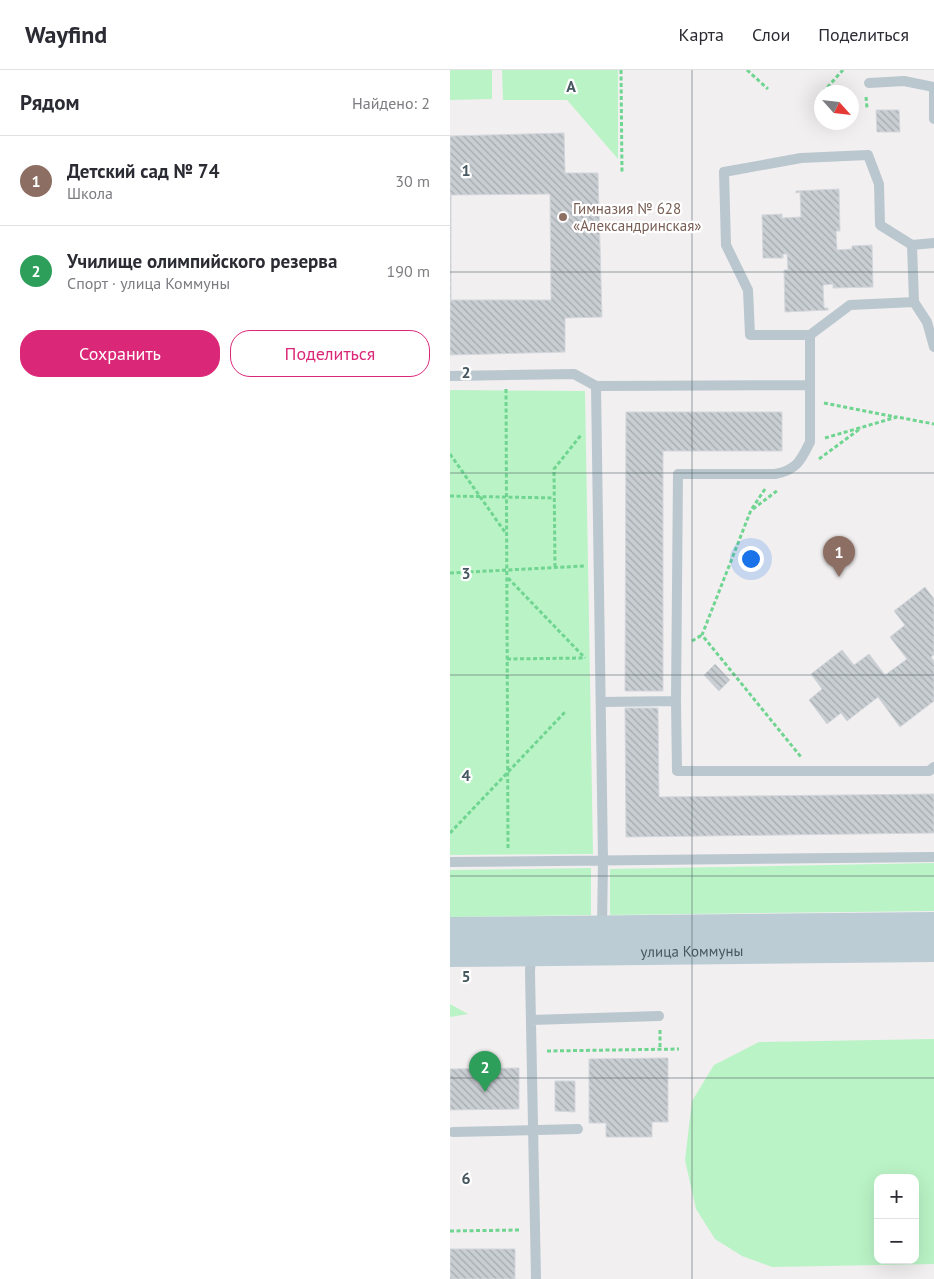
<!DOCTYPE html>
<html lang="ru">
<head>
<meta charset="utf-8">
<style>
	body { margin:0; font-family:"PT Sans",sans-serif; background:#f2f2f3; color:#2b2b33 }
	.controls { position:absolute; right:15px; bottom:15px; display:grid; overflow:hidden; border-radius:10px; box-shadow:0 5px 20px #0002 }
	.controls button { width:45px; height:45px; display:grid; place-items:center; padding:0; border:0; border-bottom:1px solid #e1e1e2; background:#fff; color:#2b2b33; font:25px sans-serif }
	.compass { position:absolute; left:364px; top:15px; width:45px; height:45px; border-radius:50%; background:#fff; box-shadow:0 5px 20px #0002; rotate:117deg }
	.you { position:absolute; left:300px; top:488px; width:18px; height:18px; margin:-12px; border:4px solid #fff; border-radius:50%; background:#1a73e8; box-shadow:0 0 0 8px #1a73e833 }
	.badge { display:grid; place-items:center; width:32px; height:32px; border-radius:50%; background:#db2777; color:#fff; font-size:16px; font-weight:700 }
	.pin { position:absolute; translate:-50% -41px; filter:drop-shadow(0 1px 2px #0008) }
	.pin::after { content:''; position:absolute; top:26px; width:18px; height:15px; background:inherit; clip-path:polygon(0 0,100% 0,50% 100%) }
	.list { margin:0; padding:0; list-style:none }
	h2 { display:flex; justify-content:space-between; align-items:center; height:65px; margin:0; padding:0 20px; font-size:21px }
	h2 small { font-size:16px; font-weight:400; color:#7c7c81 }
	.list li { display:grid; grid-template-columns:32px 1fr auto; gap:15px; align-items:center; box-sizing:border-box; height:90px; padding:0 20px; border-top:1px solid #e1e1e2 }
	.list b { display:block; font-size:19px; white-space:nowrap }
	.list p { margin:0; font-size:16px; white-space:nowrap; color:#7c7c81 }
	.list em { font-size:16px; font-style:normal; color:#7c7c81 }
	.actions { display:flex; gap:10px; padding:15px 20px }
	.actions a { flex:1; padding:11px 0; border:1px solid #db2777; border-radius:20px; text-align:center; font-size:18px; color:#db2777 }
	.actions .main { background:#db2777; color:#fff }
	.map { position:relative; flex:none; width:484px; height:1209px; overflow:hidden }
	header { display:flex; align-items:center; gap:30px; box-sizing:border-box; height:70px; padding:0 25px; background:#fff; border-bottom:1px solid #e1e1e2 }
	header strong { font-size:24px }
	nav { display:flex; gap:28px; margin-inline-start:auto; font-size:18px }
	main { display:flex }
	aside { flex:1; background:#fff }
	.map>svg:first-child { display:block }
	.green { fill:#baf3c6; fill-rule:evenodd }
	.forest { fill:url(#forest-firs) }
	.building { fill:url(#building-back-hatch); stroke:#d3d7dc; fill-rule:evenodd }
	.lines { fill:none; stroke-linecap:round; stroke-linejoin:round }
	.path { stroke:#6fd591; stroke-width:3; stroke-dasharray:4 2.5; stroke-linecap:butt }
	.lane { stroke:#bac7ce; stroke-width:10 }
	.secondary { stroke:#bbccd5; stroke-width:28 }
	.grid { fill:none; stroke:#46575f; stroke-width:1; stroke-opacity:0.55 }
	.education-dot { fill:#8d6e63; stroke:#fff; stroke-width:2 }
	.labels { text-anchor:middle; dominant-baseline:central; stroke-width:4.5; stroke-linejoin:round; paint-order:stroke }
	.education-label { font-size:15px; fill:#785e54; stroke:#fff; text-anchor:start }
	.street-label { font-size:15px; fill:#46575f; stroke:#fff }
	.grid-label { font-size:16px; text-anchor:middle; font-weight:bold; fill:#46575f; stroke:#fff; stroke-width:4.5; stroke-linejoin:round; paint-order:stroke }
</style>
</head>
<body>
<header>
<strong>Wayfind</strong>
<nav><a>Карта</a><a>Слои</a><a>Поделиться</a></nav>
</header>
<main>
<aside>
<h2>Рядом<small>Найдено: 2</small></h2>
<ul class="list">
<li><span class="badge" style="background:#8d6e63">1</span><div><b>Детский сад № 74</b><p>Школа</p></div><em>30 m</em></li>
<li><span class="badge" style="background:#2e9e5b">2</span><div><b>Училище олимпийского резерва</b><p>Спорт · улица Коммуны</p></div><em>190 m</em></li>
</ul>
<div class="actions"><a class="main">Сохранить</a><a>Поделиться</a></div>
</aside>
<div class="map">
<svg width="484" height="1209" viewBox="0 0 484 1209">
	<defs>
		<pattern id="forest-firs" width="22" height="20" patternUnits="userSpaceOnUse" patternTransform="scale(1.25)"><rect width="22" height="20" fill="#baf3c6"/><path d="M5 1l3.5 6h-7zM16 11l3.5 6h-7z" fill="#a1d2ac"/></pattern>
		<pattern id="building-back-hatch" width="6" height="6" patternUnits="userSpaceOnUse" patternTransform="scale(1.25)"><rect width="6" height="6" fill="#c9ced3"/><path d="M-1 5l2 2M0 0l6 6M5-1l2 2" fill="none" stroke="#a5aaae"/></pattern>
	</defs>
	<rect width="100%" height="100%" fill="#f2eff0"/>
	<path class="green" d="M 0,0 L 42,0 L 42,29 L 0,30 Z
		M 52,0 L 168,0 L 168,89 L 117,30 L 53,30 Z
		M 0,320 L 135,321 L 143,784 L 0,785 Z
		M 484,793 L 484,841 L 160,845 L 160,799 Z
		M 141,798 L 141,845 L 0,847 L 0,800 Z
		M 484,969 L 484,1194 L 322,1197 L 292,1186 L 265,1169 L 246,1139 L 235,1090 L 242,1031 L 264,995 L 309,972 ZM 428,1108 L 465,1108 L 465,1190 L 428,1190 Z"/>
	<path class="forest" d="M 0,934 L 18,944 L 0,947 Z"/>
	<path class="building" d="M 426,40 L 449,40 L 450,62 L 427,62 Z
		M 114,63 L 115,103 L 148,103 L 152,247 L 115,248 L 115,282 L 0,285 L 0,66 ZM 100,124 L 101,230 L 1,230 L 1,125 Z
		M 389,119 L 390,161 L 386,161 L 387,180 L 402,179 L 402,176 L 422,175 L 423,217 L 383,218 L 383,214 L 373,215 L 374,238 L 378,238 L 378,240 L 335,242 L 334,200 L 338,200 L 337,184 L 333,184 L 333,188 L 313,188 L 312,145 L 332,144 L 332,148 L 351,147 L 350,122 L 346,123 L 346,121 Z
		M 176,342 L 332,342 L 332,381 L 213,381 L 213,621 L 175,621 Z
		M 475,517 L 484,529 L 484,585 L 481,587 L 484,591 L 484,631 L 450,657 L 428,627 L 397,651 L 391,643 L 377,654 L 359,630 L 372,619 L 361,604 L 392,580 L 404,595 L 419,584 L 435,605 L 457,589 L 440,567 L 455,555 L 444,541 Z
		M 265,594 L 280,610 L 269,621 L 254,605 Z
		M 175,638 L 208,638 L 209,727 L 484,724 L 484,763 L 176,767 Z
		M 218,988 L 218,1052 L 202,1052 L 202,1067 L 156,1067 L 156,1053 L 139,1053 L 139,989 Z
		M 69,998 L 69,1039 L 0,1040 L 0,999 Z
		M 105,1011 L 125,1011 L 125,1042 L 105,1041 Z
		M 0,1179 L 65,1179 L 65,1209 L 0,1209 Z"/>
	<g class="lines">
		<path class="path" d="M 171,0 L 172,103
			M 297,0 L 318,19
			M 373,22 L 393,0
			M 416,27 L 417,38
			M 56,319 L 58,778
			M 374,333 L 446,347
			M 375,368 L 447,347 L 484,354
			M 0,384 L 57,465
			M 369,389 L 411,358
			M 315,419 L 301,440 L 252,565 L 351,687
			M 0,426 L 104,428
			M 303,439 L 328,420
			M 105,497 L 104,399 L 131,365
			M 0,503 L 134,496
			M 58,508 L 135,588
			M 242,571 L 252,565
			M 57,589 L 135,588
			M 0,763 L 115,642
			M 210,960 L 210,979
			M 97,981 L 229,979
			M 0,1161 L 69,1160"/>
		<path class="lane" d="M 419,13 L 454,11 L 484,17
			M 484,17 L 484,49
			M 462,175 L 464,232
			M 360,265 L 300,265 L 298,220 L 276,175 L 274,102 L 351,88 L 418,85 L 429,114 L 430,155 L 462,175 L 484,173
			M 484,277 L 477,252 L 464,232 L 400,235 L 360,265 L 360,372 C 351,390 347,400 325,404 L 228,404 L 226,631 L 227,701 L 479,701 L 484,697
			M 0,306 L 124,304 L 146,316 L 360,315
			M 146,316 L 153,791 L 152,857
			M 151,632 L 226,631
			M 0,792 L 484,787
			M 81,883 L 80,902 L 86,1209
			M 81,950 L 209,946
			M 3,1062 L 128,1059"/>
		<g class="secondary">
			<path d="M 0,861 L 484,856"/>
			<path id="s1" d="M 0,883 L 484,878"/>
		</g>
	</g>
	<path class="grid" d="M 242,0 L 242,1209M 0,202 L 484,202M 0,403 L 484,403M 0,605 L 484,605M 0,806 L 484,806M 0,1008 L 484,1008"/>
	<circle class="education-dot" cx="113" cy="147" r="5"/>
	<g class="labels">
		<g class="education-label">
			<text x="123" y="138">Гимназия № 628<tspan x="123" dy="17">«Александринская»</tspan></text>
		</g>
		<g class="street-label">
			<text stroke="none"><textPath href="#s1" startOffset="242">улица Коммуны</textPath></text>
		</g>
	</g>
	<g class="grid-label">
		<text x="121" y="22">A</text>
		<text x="16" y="106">1</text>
		<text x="16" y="308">2</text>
		<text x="16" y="509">3</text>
		<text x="16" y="711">4</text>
		<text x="16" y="912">5</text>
		<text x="16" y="1114">6</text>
	</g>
</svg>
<div class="controls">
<button>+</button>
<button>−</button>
</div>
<svg class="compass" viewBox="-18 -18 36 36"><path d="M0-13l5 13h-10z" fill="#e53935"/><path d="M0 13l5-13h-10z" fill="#7c7c81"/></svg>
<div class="you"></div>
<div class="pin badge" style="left:389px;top:507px;background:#8d6e63">1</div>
<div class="pin badge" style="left:35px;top:1022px;background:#2e9e5b">2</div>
</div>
</main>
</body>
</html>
